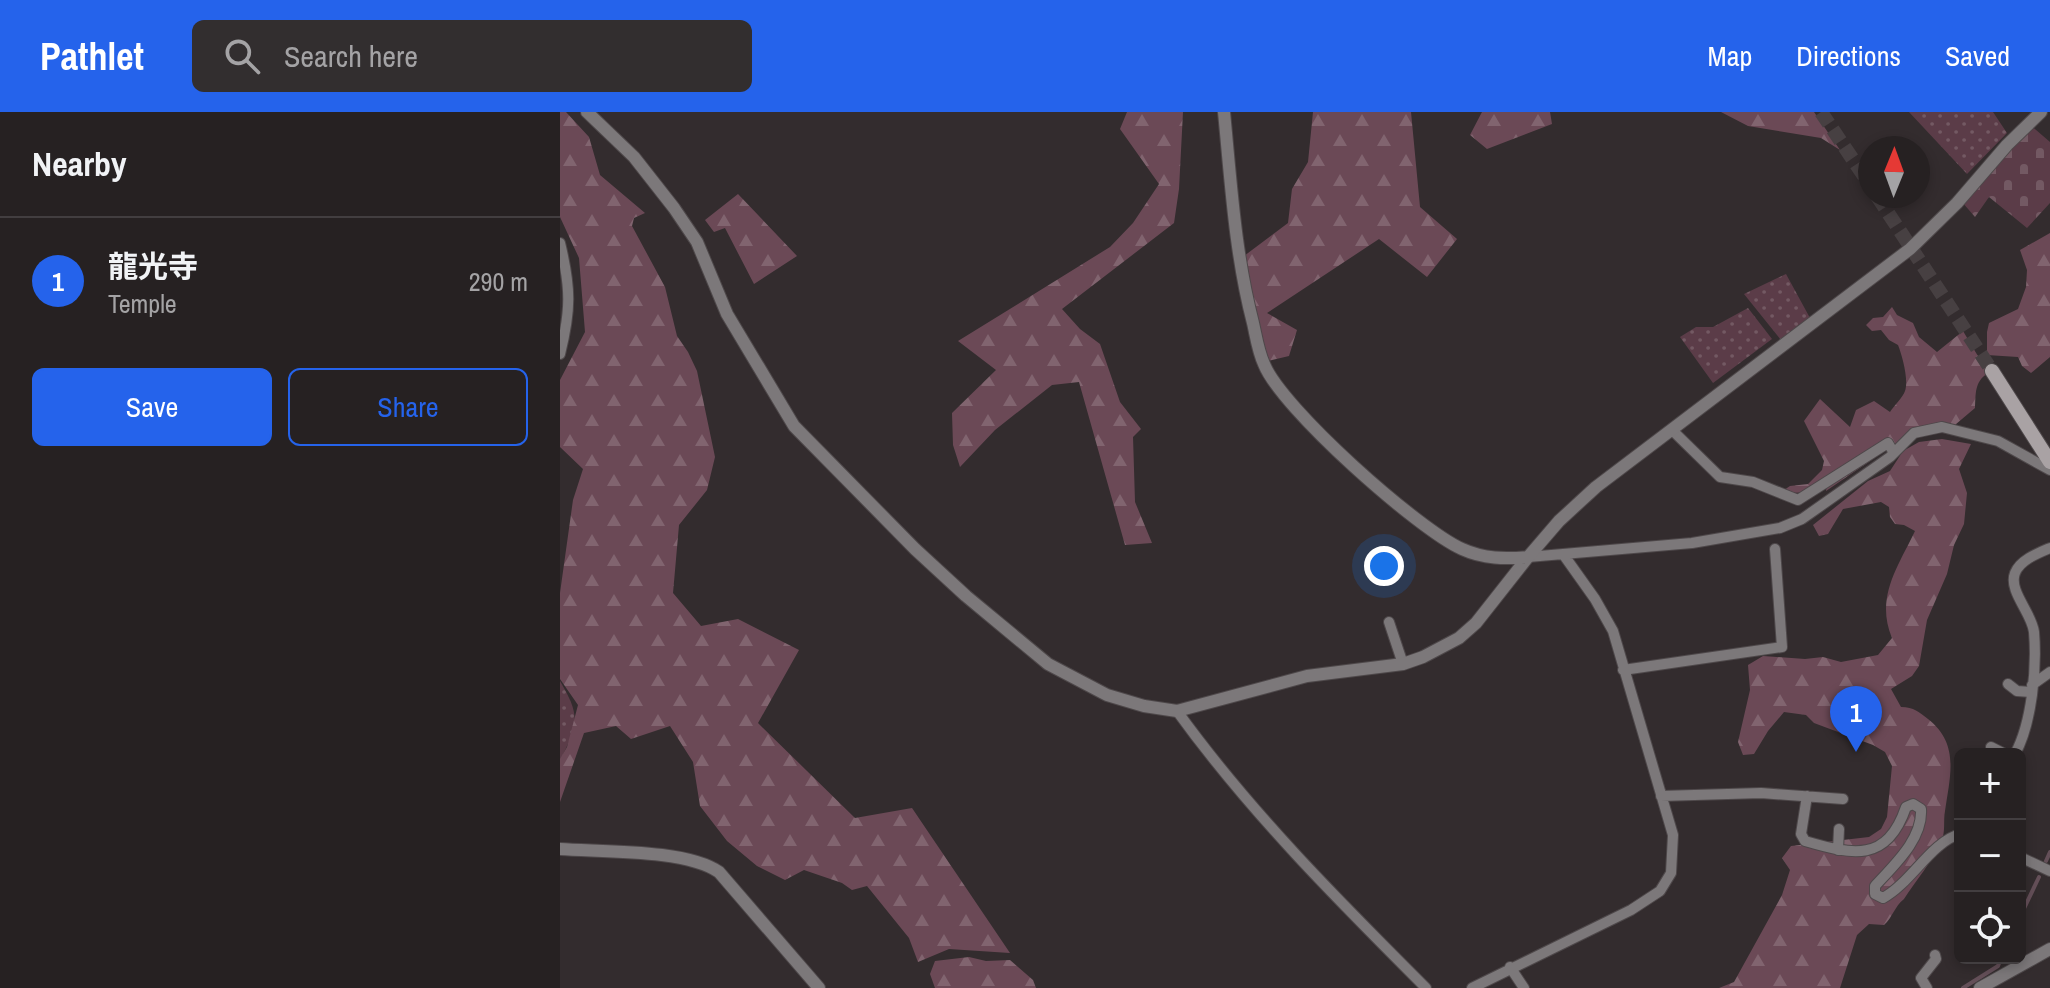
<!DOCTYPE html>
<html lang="en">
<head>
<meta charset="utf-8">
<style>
	body { margin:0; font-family:"Archivo Narrow","Noto Sans JP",sans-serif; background:#322e2f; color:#f1f3f6 }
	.controls { position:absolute; right:24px; bottom:24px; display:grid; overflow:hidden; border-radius:12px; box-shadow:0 4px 12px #0003 }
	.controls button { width:72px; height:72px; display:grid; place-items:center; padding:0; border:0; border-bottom:2px solid #423e40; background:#262122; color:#f1f3f6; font:40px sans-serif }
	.compass { position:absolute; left:1298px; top:24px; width:72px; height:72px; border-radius:50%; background:#262122; box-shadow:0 4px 12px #0003; rotate:1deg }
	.you { position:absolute; left:824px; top:454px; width:28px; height:28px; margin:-20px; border:6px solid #fff; border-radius:50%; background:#1a73e8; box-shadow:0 0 0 12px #1a73e833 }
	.badge { display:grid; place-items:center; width:52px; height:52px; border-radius:50%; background:#2563eb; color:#fff; font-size:26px; font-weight:700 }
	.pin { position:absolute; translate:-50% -66px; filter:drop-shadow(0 2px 4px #0008) }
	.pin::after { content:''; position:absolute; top:42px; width:28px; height:24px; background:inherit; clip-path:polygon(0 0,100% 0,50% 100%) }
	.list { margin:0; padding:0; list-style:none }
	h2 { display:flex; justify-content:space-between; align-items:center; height:104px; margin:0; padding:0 32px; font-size:34px }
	h2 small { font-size:26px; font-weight:400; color:#a4a3a5 }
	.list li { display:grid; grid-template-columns:52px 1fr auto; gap:24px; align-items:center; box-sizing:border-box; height:128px; padding:0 32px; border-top:2px solid #423e40 }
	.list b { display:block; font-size:30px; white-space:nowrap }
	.list p { margin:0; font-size:26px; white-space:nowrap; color:#a4a3a5 }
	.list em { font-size:26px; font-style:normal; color:#a4a3a5 }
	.actions { display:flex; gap:16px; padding:24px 32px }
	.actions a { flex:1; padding:18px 0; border:2px solid #2563eb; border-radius:12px; text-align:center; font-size:28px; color:#2563eb }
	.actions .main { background:#2563eb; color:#fff }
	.icon { flex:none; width:44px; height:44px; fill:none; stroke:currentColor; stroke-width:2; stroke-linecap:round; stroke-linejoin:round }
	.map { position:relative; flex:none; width:1490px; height:876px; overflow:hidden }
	header { display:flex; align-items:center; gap:48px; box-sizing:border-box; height:112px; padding:0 40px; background:#2563eb; color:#fff }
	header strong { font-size:38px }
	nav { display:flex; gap:44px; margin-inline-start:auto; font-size:28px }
	.search { width:560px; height:72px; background:#322e2f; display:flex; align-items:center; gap:20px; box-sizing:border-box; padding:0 28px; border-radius:12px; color:#a4a3a5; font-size:30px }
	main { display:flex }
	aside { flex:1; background:#262122 }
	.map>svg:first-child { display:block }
	.grass { fill:url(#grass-dots) }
	.forest { fill:url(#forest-firs) }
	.cemetery { fill:url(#cemetery-stones) }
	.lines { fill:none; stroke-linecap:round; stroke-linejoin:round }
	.stream { stroke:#644f58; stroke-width:4 }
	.secondary-tunnel { stroke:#474042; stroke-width:14; stroke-dasharray:14 7; stroke-linecap:butt }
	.minor-casing { stroke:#4e484a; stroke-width:12 }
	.tertiary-casing { stroke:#4e484a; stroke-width:14 }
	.secondary-casing { stroke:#4e484a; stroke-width:16 }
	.minor { stroke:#7c787a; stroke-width:10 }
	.tertiary { stroke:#7c787a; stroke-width:12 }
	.secondary { stroke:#a9a2a4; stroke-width:14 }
</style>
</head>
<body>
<header>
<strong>Pathlet</strong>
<div class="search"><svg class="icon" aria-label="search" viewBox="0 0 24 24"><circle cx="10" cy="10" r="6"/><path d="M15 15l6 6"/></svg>Search here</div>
<nav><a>Map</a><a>Directions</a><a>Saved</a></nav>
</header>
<main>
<aside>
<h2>Nearby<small></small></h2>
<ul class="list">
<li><span class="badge">1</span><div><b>龍光寺</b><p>Temple</p></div><em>290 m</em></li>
</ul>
<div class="actions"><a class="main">Save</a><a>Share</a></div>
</aside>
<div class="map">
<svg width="1490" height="876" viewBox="0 0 1490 876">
	<defs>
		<pattern id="grass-dots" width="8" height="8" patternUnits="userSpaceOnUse" patternTransform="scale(2)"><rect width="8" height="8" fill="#5b3c48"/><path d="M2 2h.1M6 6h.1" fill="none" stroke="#735963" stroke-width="1.8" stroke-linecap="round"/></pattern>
		<pattern id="forest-firs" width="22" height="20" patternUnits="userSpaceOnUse" patternTransform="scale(2)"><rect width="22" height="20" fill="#6b4956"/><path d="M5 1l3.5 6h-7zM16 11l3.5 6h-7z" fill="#81646f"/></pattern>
		<pattern id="cemetery-stones" width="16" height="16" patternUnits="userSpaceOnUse" patternTransform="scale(2)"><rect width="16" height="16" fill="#5b3c48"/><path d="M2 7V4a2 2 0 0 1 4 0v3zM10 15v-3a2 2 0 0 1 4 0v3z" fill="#735963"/></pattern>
	</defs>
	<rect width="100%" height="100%" fill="#332c2e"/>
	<path class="grass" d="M 1349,0 L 1433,0 L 1447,21 L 1407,62 Z
		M 1226,162 L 1250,206 L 1221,228 L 1184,182 Z
		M 1188,196 L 1212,227 L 1153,271 L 1120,225 L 1136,215 L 1153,215 Z
		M 0,569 C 21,605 18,611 0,649 Z"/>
	<path class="forest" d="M 0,0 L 6,0 L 29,25 L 40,63 L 85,101 L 74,106 L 72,114 L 105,175 L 117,224 L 128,240 L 137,259 L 155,345 L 147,378 L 119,413 L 113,481 L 141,514 L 178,507 L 239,538 L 198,611 L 295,706 L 352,696 L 450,841 L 389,837 L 358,850 L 349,826 L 307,774 L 292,778 L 282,771 L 244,758 L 225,768 L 197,754 L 167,729 L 140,694 L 133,650 L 110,614 L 71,627 L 56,614 L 24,621 L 0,690 L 0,647 L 7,635 L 18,593 L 0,567 L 0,481 L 13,388 L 23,357 L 0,335 L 0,268 L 25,220 L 19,146 L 0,105 Z
		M 567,0 L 623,0 L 619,77 L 614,111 L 502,197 L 520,217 L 540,232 L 560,290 L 581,317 L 573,325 L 575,390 L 592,431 L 565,433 L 519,270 L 492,273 L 435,318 L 400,355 L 393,333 L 392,301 L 436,258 L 398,229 L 550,135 L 573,111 L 599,72 L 560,17 Z
		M 753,0 L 851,0 L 860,95 L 897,127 L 867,165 L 819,127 L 707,201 L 737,218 L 729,244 L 708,249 L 684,144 L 728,111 L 732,77 L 748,50 Z
		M 922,0 L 990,0 L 992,12 L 927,37 L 910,23 Z
		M 1161,0 L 1254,0 L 1280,38 L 1261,26 L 1188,14 Z
		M 178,82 L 237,144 L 194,172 L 165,116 L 154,120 L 145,108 Z
		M 1490,121 L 1490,245 L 1471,261 L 1462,254 L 1458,245 L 1427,243 L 1427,220 L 1429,211 L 1458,197 L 1466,175 L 1467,158 L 1460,138 Z
		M 1332,195 L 1337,203 L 1353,211 L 1359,225 L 1377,240 L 1403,219 L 1428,261 C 1414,270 1416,282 1415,296 L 1389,318 L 1352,327 L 1326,338 L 1266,379 L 1267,372 C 1253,377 1238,385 1224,378 L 1230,374 L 1248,372 L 1262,358 L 1264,349 L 1244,309 L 1260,287 L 1290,315 L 1296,298 L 1314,289 L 1330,300 C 1334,294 1343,285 1345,279 C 1349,268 1342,243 1338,233 L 1329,228 L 1321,218 L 1312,219 L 1306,213 L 1313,206 L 1323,205 Z
		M 1382,327 L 1411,332 L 1399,357 L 1407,381 L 1404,412 L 1394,433 L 1387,462 L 1367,508 L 1359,554 L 1352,564 L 1331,577 L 1341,595 C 1354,595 1359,600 1368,607 C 1400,632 1390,664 1385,699 C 1383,709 1386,720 1381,730 C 1372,750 1356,768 1344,787 C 1334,795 1333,805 1324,813 L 1309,812 L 1297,823 L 1280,876 L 1159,876 L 1174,870 L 1222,783 L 1230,758 L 1222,746 L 1231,734 L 1309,725 L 1321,717 L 1327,705 L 1332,654 L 1325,640 L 1313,633 L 1254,611 L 1246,603 L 1224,600 L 1208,619 L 1194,642 L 1183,643 L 1178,630 L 1190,578 L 1188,553 L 1203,544 L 1245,547 L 1263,545 L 1281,550 L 1318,543 L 1332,526 C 1315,485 1338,455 1355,419 L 1344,413 L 1335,412 L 1330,405 L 1329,395 L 1321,390 L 1283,397 L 1268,422 L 1259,424 L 1253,413 L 1308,369 L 1330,359 L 1343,339 L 1359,330 Z
		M 409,845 L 426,849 L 450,848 L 473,868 L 476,876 L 375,876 L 370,862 L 375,849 Z"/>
	<path class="cemetery" d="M 1469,12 L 1490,30 L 1490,91 L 1467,116 L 1429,85 L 1415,105 L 1402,90 Z"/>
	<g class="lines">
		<path class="stream" d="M 1486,749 L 1490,740
			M 1460,805 L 1479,765
			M 1403,876 L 1438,854 L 1441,846"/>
		<path class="secondary-tunnel" d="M 1261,0 L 1310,73
			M 1317,84 L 1432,259"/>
		<g class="minor-casing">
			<path id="minor" d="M 0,131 C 11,176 11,198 0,242
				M 1112,318 L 1160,365 L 1193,370 L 1238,388 L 1328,331 L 1334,341
				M 968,445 L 1132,431 L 1220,416 L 1242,407 L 1330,345 L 1354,321 L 1382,315 L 1438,329 L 1490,358
				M 829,510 L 843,552
				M 1063,558 L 1222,535 L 1215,437
				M 1448,572 L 1457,579 L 1471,580
				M 1472,573 L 1490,560
				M 617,599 C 690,700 778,788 866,876
				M 1431,635 L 1445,642
				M 1455,642 C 1472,611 1477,556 1474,520 C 1472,501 1448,479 1455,461 C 1460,448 1478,441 1490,436
				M 1101,684 L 1201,681 L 1283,687
				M 1247,684 L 1241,722 L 1245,729 C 1293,743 1327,751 1346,695 L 1353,692 L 1361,697 C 1363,727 1334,753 1315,774 L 1315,782 L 1323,786 C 1351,771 1371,730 1400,722
				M 1278,738 L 1279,717
				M 1460,745 L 1490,759
				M 950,855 L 964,876
				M 912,876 L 1071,798 L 1100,779 L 1111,761 L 1113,723 L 1053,519 L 1035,487 L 1003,442
				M 1367,876 L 1361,866 L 1376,847 L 1375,843"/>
		</g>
		<g class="tertiary-casing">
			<path id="tertiary" d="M 27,0 L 74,45 L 114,96 L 137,130 L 167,202 L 234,314 L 355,437 L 406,484 L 488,552 L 547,583 L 584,594 L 617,599 L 747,564 L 843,552 L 863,545 L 899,526 L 916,511 L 968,445 L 999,409 L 1036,375 L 1350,137 L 1397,91 L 1447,33 L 1481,0
				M 664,0 C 671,71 675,142 693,211 C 696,224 698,239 704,252 C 721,296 859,418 902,437 C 924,447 945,447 968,445
				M 0,737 C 42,740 126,737 159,760 L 259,876
				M 1420,876 L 1490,837"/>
		</g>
		<g class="secondary-casing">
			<path id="secondary" d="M 1432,259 L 1490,350"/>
		</g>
		<use href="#minor" class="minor"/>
		<use href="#tertiary" class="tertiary"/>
		<use href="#secondary" class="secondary"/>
	</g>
</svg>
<div class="controls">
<button>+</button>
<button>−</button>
<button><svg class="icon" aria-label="locate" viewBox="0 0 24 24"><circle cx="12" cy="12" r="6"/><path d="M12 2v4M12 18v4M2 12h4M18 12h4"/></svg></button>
</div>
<svg class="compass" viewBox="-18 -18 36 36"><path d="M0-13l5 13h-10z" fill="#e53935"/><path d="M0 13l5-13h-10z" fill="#a4a3a5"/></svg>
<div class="you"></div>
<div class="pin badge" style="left:1296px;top:640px">1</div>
</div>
</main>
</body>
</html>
